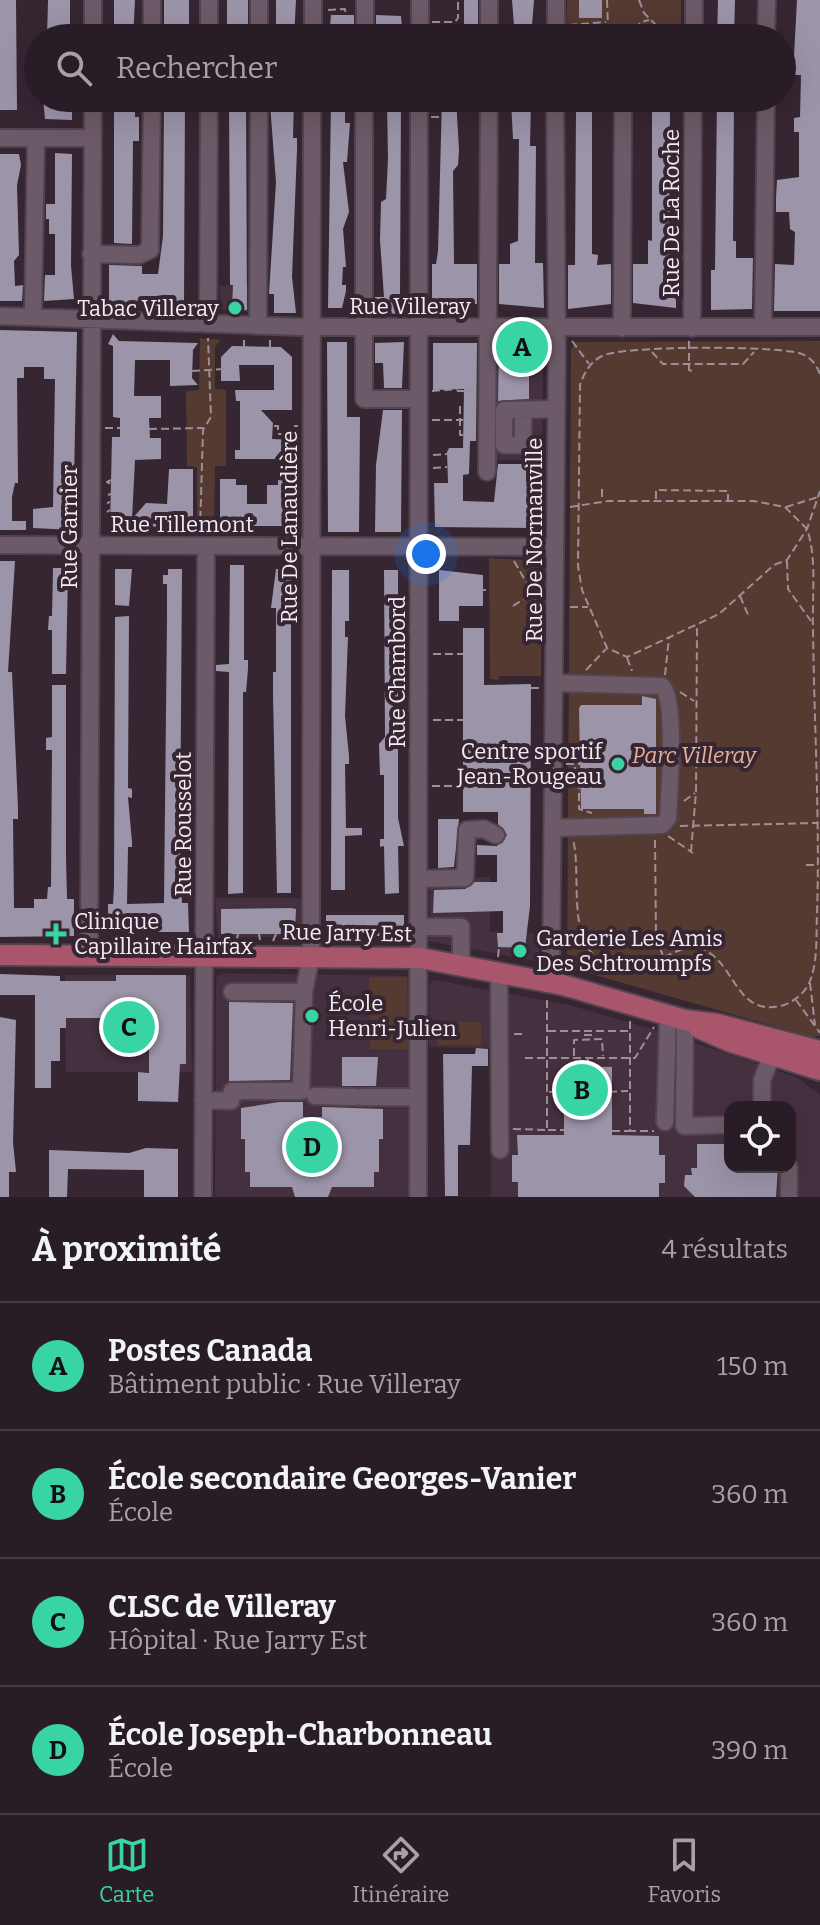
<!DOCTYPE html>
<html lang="fr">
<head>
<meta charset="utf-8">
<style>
	body { margin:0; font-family:Bitter,serif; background:#342932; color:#f1f3f6 }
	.controls { position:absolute; right:24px; bottom:24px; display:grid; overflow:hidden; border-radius:16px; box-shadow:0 8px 32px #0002 }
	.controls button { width:72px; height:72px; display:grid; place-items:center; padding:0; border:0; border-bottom:2px solid #443a43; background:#281c26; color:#f1f3f6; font:40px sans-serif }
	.you { position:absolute; left:426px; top:554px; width:28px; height:28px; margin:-20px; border:6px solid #fff; border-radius:50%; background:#1a73e8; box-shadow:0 0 0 12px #1a73e833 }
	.badge { display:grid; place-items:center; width:52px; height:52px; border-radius:50%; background:#39d4a5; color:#111; font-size:26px; font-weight:700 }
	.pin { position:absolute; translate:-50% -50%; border:4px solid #fff; box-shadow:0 2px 8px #0006 }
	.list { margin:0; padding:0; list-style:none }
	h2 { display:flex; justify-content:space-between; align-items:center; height:104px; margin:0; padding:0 32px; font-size:34px }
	h2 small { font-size:26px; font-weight:400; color:#a5a1a7 }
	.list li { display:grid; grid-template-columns:52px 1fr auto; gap:24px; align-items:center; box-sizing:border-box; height:128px; padding:0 32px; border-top:2px solid #443a43 }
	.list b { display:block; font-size:30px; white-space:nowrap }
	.list p { margin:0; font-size:26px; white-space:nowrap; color:#a5a1a7 }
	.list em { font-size:26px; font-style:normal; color:#a5a1a7 }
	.icon { flex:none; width:44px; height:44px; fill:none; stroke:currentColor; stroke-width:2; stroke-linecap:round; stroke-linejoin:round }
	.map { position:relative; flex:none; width:820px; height:1197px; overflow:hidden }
	.search { position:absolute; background:#281c26; box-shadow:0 8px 32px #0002; left:24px; right:24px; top:24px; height:88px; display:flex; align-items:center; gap:20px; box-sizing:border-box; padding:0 28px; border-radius:44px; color:#a5a1a7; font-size:30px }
	.sheet { height:616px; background:#281c26 }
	nav { display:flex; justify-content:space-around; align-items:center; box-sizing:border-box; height:112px; border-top:2px solid #443a43; background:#281c26; font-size:22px; color:#a5a1a7 }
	nav a { display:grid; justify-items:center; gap:4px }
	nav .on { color:#39d4a5 }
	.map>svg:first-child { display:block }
	.built { fill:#453040; fill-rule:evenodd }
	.green { fill:#543a30 }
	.building { fill:#9c94a9 }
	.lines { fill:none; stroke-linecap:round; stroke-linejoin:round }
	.minor-casing { stroke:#51444e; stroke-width:20 }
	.major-casing { stroke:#51444e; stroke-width:24 }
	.path { stroke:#9c8f99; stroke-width:2; stroke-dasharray:8 4; stroke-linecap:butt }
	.minor { stroke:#6d5a68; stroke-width:16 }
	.major { stroke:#a9566c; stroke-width:20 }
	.poi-dot { fill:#39d4a5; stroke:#362632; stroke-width:3 }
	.labels { text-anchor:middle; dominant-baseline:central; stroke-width:8; stroke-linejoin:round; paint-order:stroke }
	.street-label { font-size:22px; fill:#f6ebf3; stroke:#362632 }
	.poi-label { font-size:22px; fill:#f6ebf3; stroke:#362632; text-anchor:start }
	.park-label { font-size:22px; font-style:italic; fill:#e9af97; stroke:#362632 }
</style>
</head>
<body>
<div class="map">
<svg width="820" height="1197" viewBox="0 0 820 1197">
	<rect width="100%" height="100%" fill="#362632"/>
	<path class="built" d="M 255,285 L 256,313 L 221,309 L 219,286 Z
		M 491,342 L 543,344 L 542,460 L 491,460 Z
		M 490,877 L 490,932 L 539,933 L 539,956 L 535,961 L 429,941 L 430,878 Z
		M 215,898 L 301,898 L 301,936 L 218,938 Z
		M 223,973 L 408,976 L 409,1197 L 215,1197 L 216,983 L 217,976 Z
		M 65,975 L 190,976 L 192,1072 L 66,1072 Z
		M 435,980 L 569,1005 L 672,1035 L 798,1078 L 820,1095 L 820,1197 L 491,1197 L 492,1048 L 429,1047 L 429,984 ZM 730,1107 L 790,1107 L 790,1167 L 730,1167 Z"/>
	<path class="green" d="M 567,0 L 681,0 L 681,38 L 566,38 Z
		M 200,338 L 221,340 L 215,347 L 215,389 L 226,390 L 226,466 L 215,466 L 214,535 L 197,535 L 197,467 L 187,466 L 186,391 L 199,390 Z
		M 820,341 L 820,1036 L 812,1037 L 567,967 L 571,350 L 575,342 Z
		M 489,558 L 541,561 L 541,676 L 499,676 L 499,680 L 490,679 Z
		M 369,977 L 407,977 L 408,1049 L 370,1049 Z
		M 437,1022 L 481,1022 L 481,1045 L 437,1045 Z"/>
	<path class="building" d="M 0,0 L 16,0 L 17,110 L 0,110 Z
		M 48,0 L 70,0 L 70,38 L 47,38 Z
		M 114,0 L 135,0 L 133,38 L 114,38 Z
		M 164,0 L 189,0 L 189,38 L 164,38 Z
		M 227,0 L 248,0 L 248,38 L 227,38 Z
		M 276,0 L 296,0 L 294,38 L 276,38 Z
		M 464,0 L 478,0 L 478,28 L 469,28 L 469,38 L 440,38 L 440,28 L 464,27 Z
		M 512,0 L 534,0 L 531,38 L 515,38 Z
		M 579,0 L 602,0 L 602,18 L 579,18 Z
		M 718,0 L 735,0 L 734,38 L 717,38 Z
		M 797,0 L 820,0 L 820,311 L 774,311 L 775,264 L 794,265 L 795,232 L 790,229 L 789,212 L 776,212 L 776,198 L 777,180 L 799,177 L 799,132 L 794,132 L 794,118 L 800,117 L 801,75 L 793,75 Z
		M 331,15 L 354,15 L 354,29 L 343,29 L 343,38 L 329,38 Z
		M 376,15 L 401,16 L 403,38 L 393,38 L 393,30 L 376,30 Z
		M 43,98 L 72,98 L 72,120 L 45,119 Z
		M 114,98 L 135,98 L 135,117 L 139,117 L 139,141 L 133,141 L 132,244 L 114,243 Z
		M 185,98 L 184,305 L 109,303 L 109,265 L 142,266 L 142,274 L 158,274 L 163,236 L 164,100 Z
		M 229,98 L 246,98 L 247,310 L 232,310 L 233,285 L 230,285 Z
		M 276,98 L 294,98 L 293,138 L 297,138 L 297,150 L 292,277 L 296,313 L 274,313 L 274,294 L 269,294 L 276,182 L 270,104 L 276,102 Z
		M 331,98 L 345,98 L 345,123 L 350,123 L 347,162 L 343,162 L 349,212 L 343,229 L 346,267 L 343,267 L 342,285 L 346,285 L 346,291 L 342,308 L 328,308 Z
		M 442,98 L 456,98 L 459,150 L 458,165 L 453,171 L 454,264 L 477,264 L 477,304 L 452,304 L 452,308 L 432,308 L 432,264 L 436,264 L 438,251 Z
		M 717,98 L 734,98 L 733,241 L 736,241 L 736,258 L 753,258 L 752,309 L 711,310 L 711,270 L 715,270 Z
		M 511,101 L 531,101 L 530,146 L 536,146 L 535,263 L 543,263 L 544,308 L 499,304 L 499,264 L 510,264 L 510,244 L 518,241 L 519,139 L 513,139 Z
		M 387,102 L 401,102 L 400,294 L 405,294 L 405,314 L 375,313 L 375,297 L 384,297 L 380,240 L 381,202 L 386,199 L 388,159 Z
		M 592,110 L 592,254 L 598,255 L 597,265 L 611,264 L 611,304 L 568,309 L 568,265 L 575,265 L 576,111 Z
		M 652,110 L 670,110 L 669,264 L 676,264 L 676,308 L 633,303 L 633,264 L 648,264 L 648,240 L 652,241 Z
		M 55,153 L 72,154 L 71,266 L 74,299 L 44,301 L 45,275 L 55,275 L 55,234 L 49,234 L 49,219 L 46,219 L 46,204 L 55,204 Z
		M 0,154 L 19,154 L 21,165 L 17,185 L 19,255 L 14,261 L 15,286 L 23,285 L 22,301 L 0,301 Z
		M 0,330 L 77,332 L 73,530 L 33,528 L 33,509 L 53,507 L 55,379 L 44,379 L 44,367 L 24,367 L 24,378 L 17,378 L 18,483 L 15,483 L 12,497 L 12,521 L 26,521 L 26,530 L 0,530 Z
		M 113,334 L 119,341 L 198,343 L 193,350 L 192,378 L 198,385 L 170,386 L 170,360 L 135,360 L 134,396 L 161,396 L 161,418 L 149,418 L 150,438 L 161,438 L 161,459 L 135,460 L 132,519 L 146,503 L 167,504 L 169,469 L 193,469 L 193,527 L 110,526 L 112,437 L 120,437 L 120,418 L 113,417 L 113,346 L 108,344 Z
		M 327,342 L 347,342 L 347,417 L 360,417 L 359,532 L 328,532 Z
		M 404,342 L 402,388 L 384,388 L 383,363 L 375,363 L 375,343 Z
		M 499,342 L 529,342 L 529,399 L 498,401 Z
		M 433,343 L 477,343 L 476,441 L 470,441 L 469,474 L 463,475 L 463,501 L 494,502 L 498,464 L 532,464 L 532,528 L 435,527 L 434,483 L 448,483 L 447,452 L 449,448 L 463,448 L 464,389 L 433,390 Z
		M 232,346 L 281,347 L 292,357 L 292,410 L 261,410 L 273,423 L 272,439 L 292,440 L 295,450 L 291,459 L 235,459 L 235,450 L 240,450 L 240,401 L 236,401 L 235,390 L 274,390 L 274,365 L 239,365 L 240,381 L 221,381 L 221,357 Z
		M 383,410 L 402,410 L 401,532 L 375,532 L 376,465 Z
		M 220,479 L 236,479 L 236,485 L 247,485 L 247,504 L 267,504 L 267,485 L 278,485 L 278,479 L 294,479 L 295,523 L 291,526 L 220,526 Z
		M 0,561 L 15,561 L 8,672 L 12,672 L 18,808 L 18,819 L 13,819 L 14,908 L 34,908 L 34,899 L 47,899 L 48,887 L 51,887 L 52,750 L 46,750 L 46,738 L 52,737 L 52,685 L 66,685 L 66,858 L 67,899 L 74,899 L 74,936 L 0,937 Z
		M 230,565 L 244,565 L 244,660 L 248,660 L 248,669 L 246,692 L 243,692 L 243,893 L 228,894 L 229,672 L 216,671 L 216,665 L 229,664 Z
		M 53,568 L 67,568 L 68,571 L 66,674 L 52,674 L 52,630 L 48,630 L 49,616 L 52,616 Z
		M 115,569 L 132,569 L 129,606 L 115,605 Z
		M 168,569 L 182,569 L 180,858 L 194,859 L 194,864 L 180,865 L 182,903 L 188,903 L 189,932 L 108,932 L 108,904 L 113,904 L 114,886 L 115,617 L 129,616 L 128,788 L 132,789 L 132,798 L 128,797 L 132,842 L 132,847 L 128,847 L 127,904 L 164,903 L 167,617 L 167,584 L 163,584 L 163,575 L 168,575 Z
		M 276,569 L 291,569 L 291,893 L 277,893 L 273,694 L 273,672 L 276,672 L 276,608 L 271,608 Z
		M 332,570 L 349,570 L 349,621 L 345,621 L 345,637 L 348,637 L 345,716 L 349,756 L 349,764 L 345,764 L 346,828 L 362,828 L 362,835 L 345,836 L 345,890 L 331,890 L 331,887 Z
		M 384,570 L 398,570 L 398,818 L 404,846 L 398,846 L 399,893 L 385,894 L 384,846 L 380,847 L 380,839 L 384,839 L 384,775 L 380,775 L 379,744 L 385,737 Z
		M 439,570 L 483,575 L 483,606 L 459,606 L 459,621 L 439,621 Z
		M 463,628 L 484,628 L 484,685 L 531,684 L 530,906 L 525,948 L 498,947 L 497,933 L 503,933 L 503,911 L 433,913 L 434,890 L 465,889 L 475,882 L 497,882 L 497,855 L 477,855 L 477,845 L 497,846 L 507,835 L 498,824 L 498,812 L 463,812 Z
		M 642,696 L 656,699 L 656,814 L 644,814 L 644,809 L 581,809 L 579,708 L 581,705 L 642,705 Z
		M 438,819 L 459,819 L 454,867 L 438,868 Z
		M 291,908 L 296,909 L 295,934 L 221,934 L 221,909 Z
		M 326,915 L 404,915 L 404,936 L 326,936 Z
		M 0,974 L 60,976 L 60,981 L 116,981 L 116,975 L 186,975 L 186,1064 L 180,1064 L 178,1102 L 138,1101 L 138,1072 L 149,1073 L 149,1018 L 66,1018 L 66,1028 L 60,1028 L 60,1061 L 51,1061 L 51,1088 L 35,1088 L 35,995 L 0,995 Z
		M 229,1002 L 293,1003 L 290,1080 L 229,1081 Z
		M 0,1017 L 16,1020 L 13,1142 L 16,1172 L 9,1172 L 9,1197 L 0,1197 Z
		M 476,1048 L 488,1049 L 488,1066 L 472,1066 L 470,1145 L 458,1145 L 458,1196 L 445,1196 L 443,1054 L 475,1054 Z
		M 342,1057 L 378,1057 L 376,1086 L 342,1086 Z
		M 564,1066 L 612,1067 L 612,1135 L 659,1136 L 659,1155 L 665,1155 L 665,1183 L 659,1183 L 659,1197 L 518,1197 L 518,1182 L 512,1182 L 512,1155 L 518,1155 L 517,1135 L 564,1135 Z
		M 279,1102 L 303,1102 L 303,1117 L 322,1117 L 322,1107 L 383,1109 L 383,1139 L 379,1139 L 379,1172 L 374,1172 L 374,1187 L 332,1187 L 328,1197 L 295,1197 L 292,1187 L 250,1187 L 250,1172 L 245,1172 L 245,1139 L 241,1139 L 241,1108 Z
		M 697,1144 L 730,1144 L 730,1167 L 778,1167 L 776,1197 L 695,1197 L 684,1186 L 685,1175 L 692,1175 L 691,1168 L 697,1168 Z
		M 146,1148 L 178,1149 L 178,1197 L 144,1197 L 144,1170 L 68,1169 L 67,1197 L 49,1197 L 49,1150 L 129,1153 Z"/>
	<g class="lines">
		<g class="minor-casing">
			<path id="minor" d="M 93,38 L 93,0
				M 152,38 L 152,0
				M 209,38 L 209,0
				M 259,38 L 259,0
				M 313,38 L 313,0
				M 365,38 L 365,0
				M 420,38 L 420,0
				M 489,38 L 489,0
				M 556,38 L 556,0
				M 694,38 L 694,0
				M 766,38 L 767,0
				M 364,98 L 364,399 L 419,399
				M 555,100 L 623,99 L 622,328
				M 0,138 L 93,138
				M 91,254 L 139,255 L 150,250 L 152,98
				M 0,316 L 302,327 L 820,327
				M 33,316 L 36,138
				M 208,324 L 209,98
				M 258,326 L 259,98
				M 763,327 L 766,98
				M 692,328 L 693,98
				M 523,410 L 523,445 L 504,445 L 504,410 L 556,409
				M 487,472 L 489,98
				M 0,545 L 555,547
				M 554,828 L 662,825 L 668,818 C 669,793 677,701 662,686 L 555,683
				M 418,879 L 465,878 L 467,830 L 484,829 L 496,835
				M 420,927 L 461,927 L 461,965
				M 89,956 L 93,98
				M 499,973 L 500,1150
				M 551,982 L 557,344 L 555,98
				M 232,992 L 304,992
				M 685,1020 L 684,1126 L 730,1125
				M 315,1096 L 355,1097
				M 362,1097 L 418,1097
				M 203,1100 L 231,1101 L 232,1091 L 301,1091 L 304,992 L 311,956 L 312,98
				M 762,1107 L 762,1080 L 772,1055
				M 665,1122 L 668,1015
				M 789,1167 L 789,1197
				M 203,1197 L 206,546
				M 418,1197 L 419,98"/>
		</g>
		<g class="major-casing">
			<path id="major" d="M 0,955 L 420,958 L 563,985 L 685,1020 L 717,1024 L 820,1051
				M 699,1028 L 731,1042 L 820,1070"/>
		</g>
		<path class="path" d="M 607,0 L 608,26 L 618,36 L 629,36 L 641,22 L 649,20
			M 639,0 L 644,13 L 656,25 L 681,27
			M 328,10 L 345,9 L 346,15
			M 432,22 L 455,22 L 458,18 L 458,0
			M 569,25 L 606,22
			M 584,25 L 588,35
			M 431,117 L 442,117
			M 270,340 L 270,349
			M 572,341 L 589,364
			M 689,341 L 689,370 L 692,371
			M 244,348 L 244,339
			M 652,352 L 663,364 L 743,364 L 754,352
			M 192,371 L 224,369
			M 820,374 C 816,364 810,356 799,353 C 773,346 624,345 602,356 C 590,362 584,373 580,385 L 578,566 L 582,590 L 607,648 L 627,657 L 719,614 L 774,565 L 787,560 L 807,529 L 820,491
			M 432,391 L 457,389
			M 457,391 L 474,391
			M 432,420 L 463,420
			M 274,426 L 278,426 L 278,434 L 294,434 L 294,426 L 298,426
			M 105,428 L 120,428
			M 149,429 L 203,428
			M 463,435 L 460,435 L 460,405 L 463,405
			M 433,455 L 447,454
			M 433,468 L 447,467
			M 111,480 L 107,482 L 111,484
			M 602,489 L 602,499
			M 532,490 L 543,490
			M 108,495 L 111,494
			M 656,499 L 656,490 L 728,491 L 728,500
			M 532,502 L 543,502
			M 107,503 L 110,502
			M 570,507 L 608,501 L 754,501 L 785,507 L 807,529 C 817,557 812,597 813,627 C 814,722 820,818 817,914 C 816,935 818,961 810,981 C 806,992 795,1001 784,1005 C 732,1020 736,954 695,947 C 673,948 657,965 636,967 C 557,973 584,883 573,839
			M 786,507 L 818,497
			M 107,512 L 110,510
			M 149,526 L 153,526
			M 162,527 L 164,530
			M 140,528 L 140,526
			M 132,529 L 134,526
			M 200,531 L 203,430 L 211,417 L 208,338
			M 514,561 L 541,608
			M 787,561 L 788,589 L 811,621
			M 483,590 L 486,590
			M 740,596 L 749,617
			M 513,606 L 524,599 L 536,601
			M 570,607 L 588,607
			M 433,654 L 463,654
			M 627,658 L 632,671
			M 586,670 L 606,649
			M 665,675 L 669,638
			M 531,688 L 542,688
			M 680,692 L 694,701
			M 433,720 L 464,720
			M 531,750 L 541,750
			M 568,756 L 579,756 L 579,809 L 592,813
			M 566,764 L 575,764 L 574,786 L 578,786
			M 432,786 L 463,786
			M 684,801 L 695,793
			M 680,826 L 817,823
			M 668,836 L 693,853
			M 655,840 L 656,936 L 663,956
			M 691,852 L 696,792 L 697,625
			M 806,865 L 818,865
			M 259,934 L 260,940
			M 237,939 L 238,934
			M 293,940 L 293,934
			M 273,941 L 276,934
			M 283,941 L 283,934
			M 515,947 L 515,958
			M 498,957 L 499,947
			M 567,970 L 590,952
			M 810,983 L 815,1025
			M 796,1000 L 820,1033
			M 630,1021 L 630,1131 L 654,1131
			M 548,1031 L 630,1031
			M 514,1034 L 525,1034
			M 584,1035 L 593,1035
			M 574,1056 L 574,1040 L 602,1039 L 603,1056
			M 525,1058 L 635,1058 L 654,1027
			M 588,1059 L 588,1070
			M 549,1092 L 567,1091
			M 609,1092 L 628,1091
			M 513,1129 L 547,1130 L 547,999
			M 548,1130 L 564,1130
			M 612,1131 L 629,1131"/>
		<use href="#minor" class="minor"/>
		<use href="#major" class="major"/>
	</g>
	<g class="poi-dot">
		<circle cx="235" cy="308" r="8"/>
		<circle cx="618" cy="764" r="8"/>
		<path d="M52 922h8v8h8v8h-8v8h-8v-8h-8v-8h8z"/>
		<circle cx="520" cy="951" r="8"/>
		<circle cx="312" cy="1016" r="8"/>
	</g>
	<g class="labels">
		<g class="street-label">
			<text transform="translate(671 213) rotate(-90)">Rue De La Roche</text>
			<text x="410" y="306">Rue Villeray</text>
			<text x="182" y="524">Rue Tillemont</text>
			<text transform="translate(69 527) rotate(-90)">Rue Garnier</text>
			<text transform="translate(289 527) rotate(-90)">Rue De Lanaudière</text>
			<text transform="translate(534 540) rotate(-90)">Rue De Normanville</text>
			<text transform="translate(397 672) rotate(-90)">Rue Chambord</text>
			<text transform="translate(183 824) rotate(-90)">Rue Rousselot</text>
			<text transform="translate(347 933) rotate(1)">Rue Jarry Est</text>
		</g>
		<g class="poi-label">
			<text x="219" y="308" text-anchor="end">Tabac Villeray</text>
			<text x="602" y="751" text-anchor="end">Centre sportif<tspan x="602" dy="25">Jean-Rougeau</tspan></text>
			<text x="74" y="921">Clinique<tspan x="74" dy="25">Capillaire Hairfax</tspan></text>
			<text x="536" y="938">Garderie Les Amis<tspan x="536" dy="25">Des Schtroumpfs</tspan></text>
			<text x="328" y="1003">École<tspan x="328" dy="25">Henri-Julien</tspan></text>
		</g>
		<g class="park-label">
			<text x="694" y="755">Parc Villeray</text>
		</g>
	</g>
</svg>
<div class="controls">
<button><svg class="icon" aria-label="locate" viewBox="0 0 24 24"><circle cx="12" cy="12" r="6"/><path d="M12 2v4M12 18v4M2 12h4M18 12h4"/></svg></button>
</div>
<div class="you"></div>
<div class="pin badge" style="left:522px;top:347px">A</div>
<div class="pin badge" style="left:582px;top:1090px">B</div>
<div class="pin badge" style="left:129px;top:1027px">C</div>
<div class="pin badge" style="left:312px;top:1147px">D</div>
<div class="search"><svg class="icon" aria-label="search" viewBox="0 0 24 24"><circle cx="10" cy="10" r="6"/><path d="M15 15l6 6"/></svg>Rechercher</div>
</div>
<section class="sheet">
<h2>À proximité<small>4 résultats</small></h2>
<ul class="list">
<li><span class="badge">A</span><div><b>Postes Canada</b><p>Bâtiment public · Rue Villeray</p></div><em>150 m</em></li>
<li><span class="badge">B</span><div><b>École secondaire Georges-Vanier</b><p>École</p></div><em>360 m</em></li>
<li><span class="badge">C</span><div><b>CLSC de Villeray</b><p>Hôpital · Rue Jarry Est</p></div><em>360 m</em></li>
<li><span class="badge">D</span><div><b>École Joseph-Charbonneau</b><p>École</p></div><em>390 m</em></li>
</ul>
</section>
<nav>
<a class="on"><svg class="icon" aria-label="map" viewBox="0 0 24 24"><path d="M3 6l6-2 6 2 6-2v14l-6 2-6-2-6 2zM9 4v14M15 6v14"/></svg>Carte</a>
<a><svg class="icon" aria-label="directions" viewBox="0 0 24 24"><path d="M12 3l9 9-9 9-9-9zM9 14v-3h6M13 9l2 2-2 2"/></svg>Itinéraire</a>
<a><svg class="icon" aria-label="saved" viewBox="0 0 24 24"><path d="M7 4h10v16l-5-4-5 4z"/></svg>Favoris</a>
</nav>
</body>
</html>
